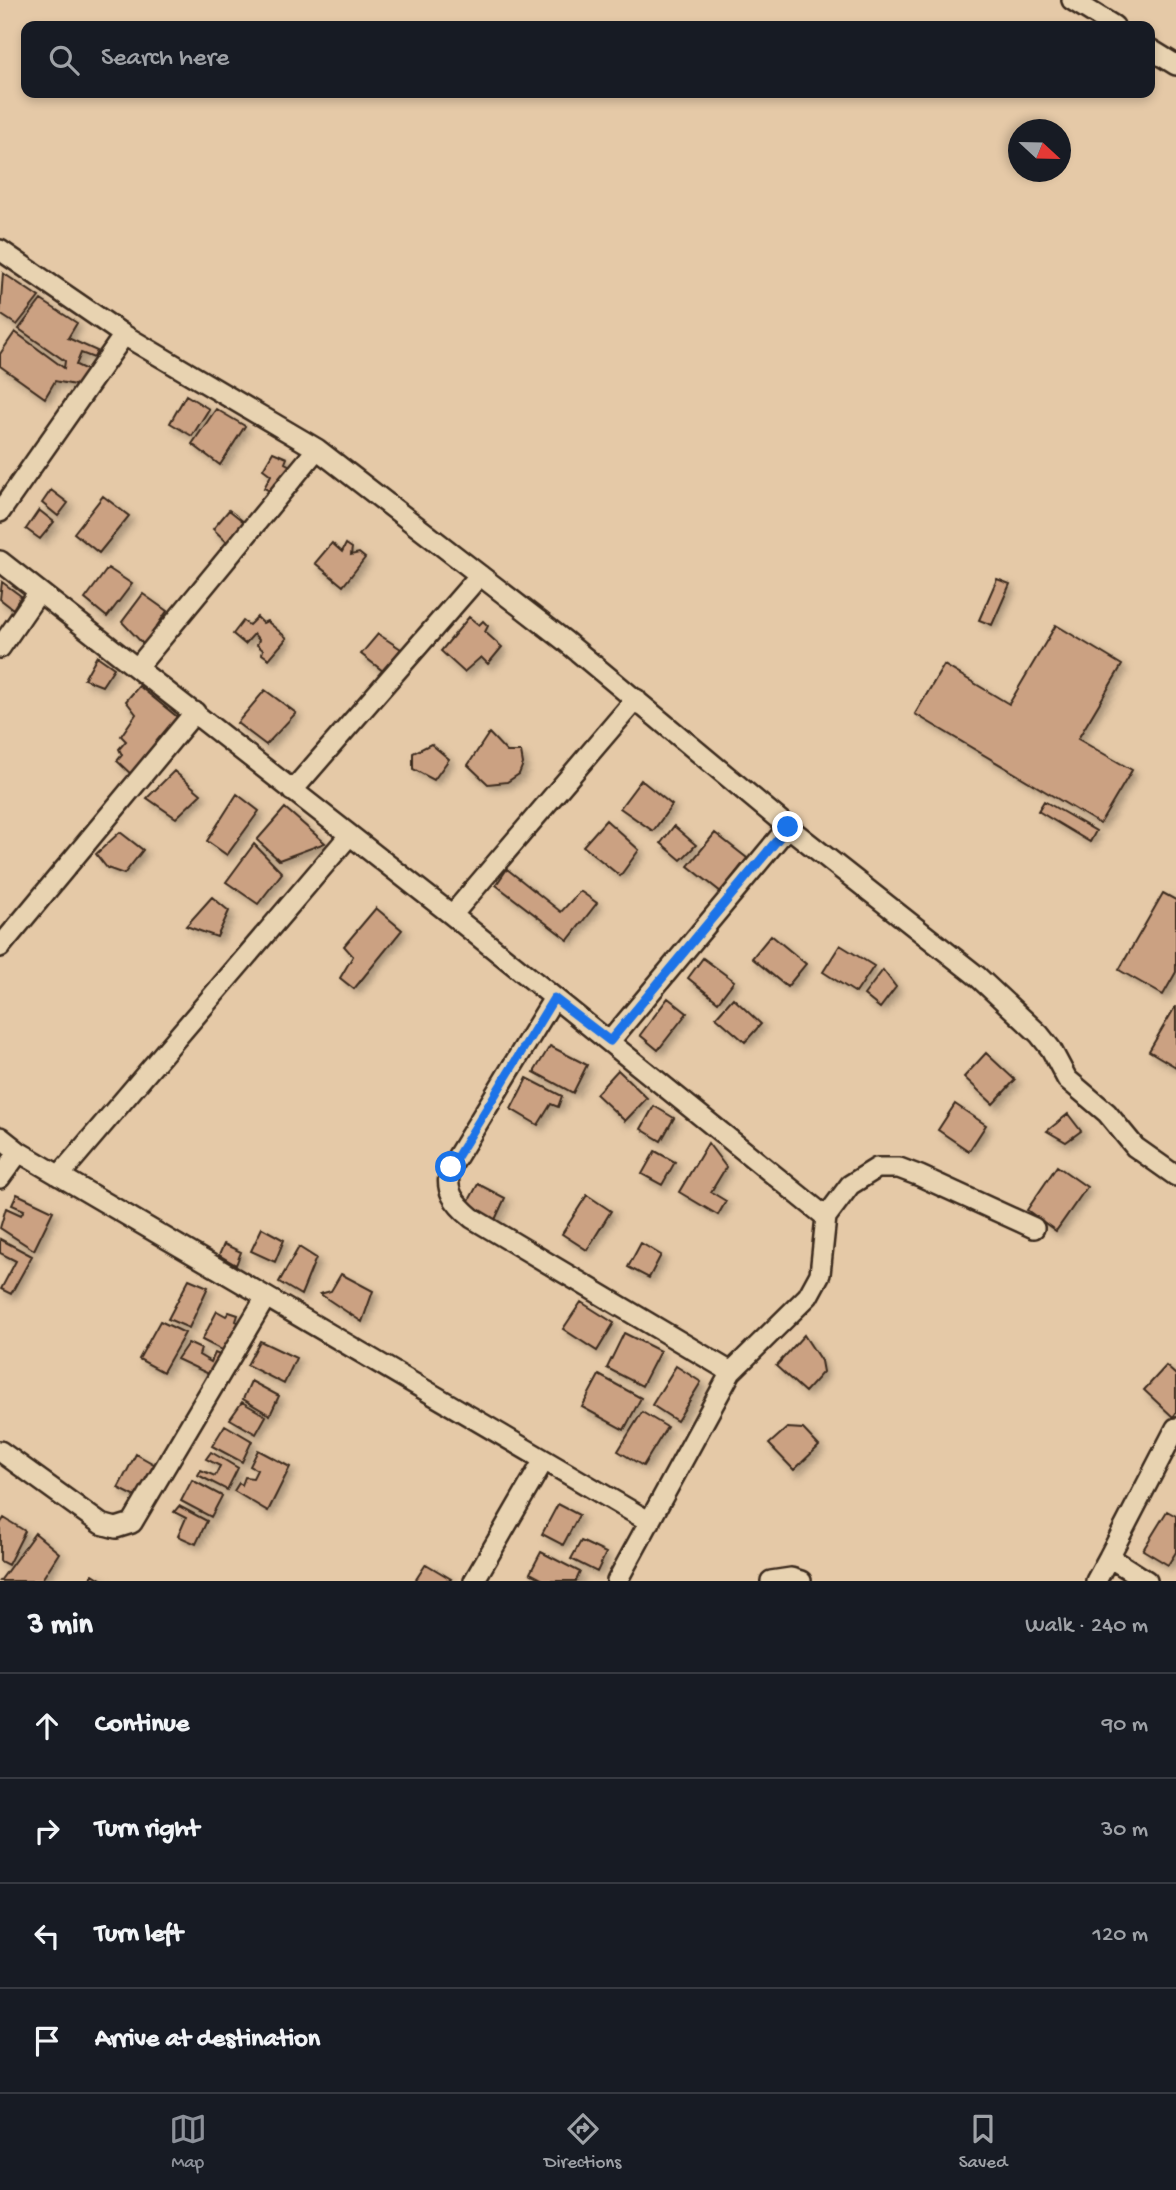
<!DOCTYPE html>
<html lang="en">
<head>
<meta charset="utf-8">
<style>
	body { margin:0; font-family:"Gochi Hand",sans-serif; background:#20242c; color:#f1f3f6 }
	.compass { position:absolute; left:1008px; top:119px; width:63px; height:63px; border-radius:50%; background:#171b24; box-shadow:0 4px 10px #0003; rotate:112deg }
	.stop { position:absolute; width:21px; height:21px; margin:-16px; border:5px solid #1a73e8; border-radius:50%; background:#fff }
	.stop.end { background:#1a73e8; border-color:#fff; box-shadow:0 2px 7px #0008 }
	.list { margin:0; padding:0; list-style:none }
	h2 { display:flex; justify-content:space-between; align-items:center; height:91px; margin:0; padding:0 28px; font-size:30px }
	h2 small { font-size:23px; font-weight:400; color:#9ea1a6 }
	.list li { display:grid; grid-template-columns:46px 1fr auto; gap:21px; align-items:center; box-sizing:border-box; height:105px; padding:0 28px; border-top:2px solid #363941 }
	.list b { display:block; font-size:26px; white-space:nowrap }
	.list em { font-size:23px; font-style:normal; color:#9ea1a6 }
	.icon { flex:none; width:38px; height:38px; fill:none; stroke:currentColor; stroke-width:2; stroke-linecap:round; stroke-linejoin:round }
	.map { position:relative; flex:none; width:1176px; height:1581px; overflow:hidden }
	.search { position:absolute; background:#171b24; box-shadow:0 4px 10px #0003; left:21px; right:21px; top:21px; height:77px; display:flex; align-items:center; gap:18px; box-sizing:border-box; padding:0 24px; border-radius:14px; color:#9ea1a6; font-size:26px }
	.sheet { height:511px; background:#171b24 }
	nav { display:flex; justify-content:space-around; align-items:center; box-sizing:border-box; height:98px; border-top:2px solid #363941; background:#171b24; font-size:19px; color:#9ea1a6 }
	nav a { display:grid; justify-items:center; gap:4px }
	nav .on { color:#8c9099 }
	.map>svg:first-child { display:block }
	.building { fill:#cba182; stroke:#3b2a1e; stroke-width:2; filter:url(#shadow) }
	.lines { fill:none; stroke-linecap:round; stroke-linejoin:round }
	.minor-casing { stroke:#3b2a1e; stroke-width:24 }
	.minor { stroke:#e8d3b1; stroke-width:19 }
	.route { stroke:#1a73e8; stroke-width:9 }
</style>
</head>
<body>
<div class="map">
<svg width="1176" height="1581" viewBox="0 0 1176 1581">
	<defs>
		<filter id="shadow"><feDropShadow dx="4.5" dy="4.5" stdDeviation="3.5" flood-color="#0004"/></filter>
	</defs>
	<rect width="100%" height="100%" fill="#e5c9a7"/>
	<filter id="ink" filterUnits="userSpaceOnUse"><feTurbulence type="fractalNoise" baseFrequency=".0143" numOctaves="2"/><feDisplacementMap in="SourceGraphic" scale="14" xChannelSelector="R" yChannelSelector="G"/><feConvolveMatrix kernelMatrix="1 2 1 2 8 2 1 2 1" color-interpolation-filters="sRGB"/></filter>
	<g filter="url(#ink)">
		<path class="building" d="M 3,273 L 39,297 L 17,325 L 0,314 Z
			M 41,300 L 77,323 L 68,338 L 97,351 L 94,358 L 81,353 L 76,365 L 87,370 L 80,386 L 55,381 L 45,398 L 0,366 L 0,354 L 15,332 L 64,368 L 65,361 L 19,329 Z
			M 186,395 L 209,409 L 192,436 L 170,423 Z
			M 216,409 L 245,426 L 220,465 L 192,444 Z
			M 273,452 L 287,458 L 285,463 L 294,468 L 274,493 L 264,488 L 271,475 L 263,469 Z
			M 51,490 L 68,503 L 58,516 L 42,503 Z
			M 103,496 L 129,516 L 99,553 L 74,533 Z
			M 39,510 L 54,522 L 40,539 L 26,529 Z
			M 229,510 L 249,526 L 230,545 L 213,529 Z
			M 332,543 L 342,552 L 346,544 L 352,548 L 351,555 L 359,553 L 365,558 L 343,586 L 315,563 Z
			M 108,568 L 132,584 L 107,617 L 85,599 Z
			M 997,579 L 1010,584 L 992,625 L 979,620 Z
			M 2,582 L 21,596 L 13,609 L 0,599 Z
			M 143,594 L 167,611 L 144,645 L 122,622 Z
			M 257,617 L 263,623 L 267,621 L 287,638 L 269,659 L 262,654 L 263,650 L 257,645 L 259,640 L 254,634 L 245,644 L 233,634 L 243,621 L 249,625 Z
			M 469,617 L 479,625 L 483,621 L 488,626 L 485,632 L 502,647 L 488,664 L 481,657 L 464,672 L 441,651 Z
			M 1056,625 L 1122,665 L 1078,739 L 1132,770 L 1100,824 L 915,714 L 944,665 L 1009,704 Z
			M 378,634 L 401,649 L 383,671 L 361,654 Z
			M 97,656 L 114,668 L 102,686 L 84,679 Z
			M 139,686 L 181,720 L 134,777 L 117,761 L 122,755 L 119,749 L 126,741 L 121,736 L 136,714 L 126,701 Z
			M 265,690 L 296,713 L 266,745 L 237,723 Z
			M 489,733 L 507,752 L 521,752 L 523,764 L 519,774 L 507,782 L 488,784 L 468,765 Z
			M 431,744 L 449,759 L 434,780 L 413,769 L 413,753 Z
			M 174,771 L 201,794 L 176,818 L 147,798 Z
			M 641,780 L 672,805 L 653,831 L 620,808 Z
			M 237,794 L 259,811 L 227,855 L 207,841 Z
			M 1044,801 L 1096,831 L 1090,842 L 1038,811 Z
			M 285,808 L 325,843 L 279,860 L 257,840 Z
			M 606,820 L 639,850 L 620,876 L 583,846 Z
			M 674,826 L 696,845 L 681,860 L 661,843 Z
			M 120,832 L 143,850 L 124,874 L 107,868 L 96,854 Z
			M 715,833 L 747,858 L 721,892 L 688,866 Z
			M 254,844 L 282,873 L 258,904 L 226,882 Z
			M 507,869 L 561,912 L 580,891 L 597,903 L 568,940 L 496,885 Z
			M 1163,893 L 1176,900 L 1176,972 L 1163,995 L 1119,970 Z
			M 212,897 L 229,911 L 217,937 L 186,926 Z
			M 376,908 L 402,930 L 354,989 L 340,978 L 353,956 L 344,946 Z
			M 771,935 L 806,964 L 787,987 L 752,958 Z
			M 840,945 L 874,966 L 856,993 L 823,972 Z
			M 703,958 L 734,981 L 718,1002 L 688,978 Z
			M 883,970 L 896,987 L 880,1008 L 864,995 Z
			M 668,998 L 687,1013 L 658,1050 L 640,1035 Z
			M 733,998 L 761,1024 L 745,1042 L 716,1017 Z
			M 1175,1007 L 1176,1007 L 1176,1067 L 1149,1051 Z
			M 550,1046 L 587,1065 L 573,1093 L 534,1072 Z
			M 986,1053 L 1015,1080 L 993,1104 L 964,1077 Z
			M 618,1070 L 647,1098 L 625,1121 L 596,1094 Z
			M 527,1078 L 562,1096 L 558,1107 L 551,1104 L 538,1125 L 511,1109 Z
			M 955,1104 L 986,1125 L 969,1151 L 938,1130 Z
			M 654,1106 L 674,1118 L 661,1141 L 641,1129 Z
			M 1068,1114 L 1081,1131 L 1066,1142 L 1047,1131 Z
			M 708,1143 L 726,1167 L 711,1192 L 726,1201 L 718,1215 L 679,1192 Z
			M 655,1151 L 675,1162 L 662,1185 L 642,1174 Z
			M 1057,1166 L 1087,1187 L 1056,1231 L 1027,1210 Z
			M 478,1184 L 505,1198 L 494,1222 L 467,1204 Z
			M 17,1194 L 53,1211 L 34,1250 L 0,1228 L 6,1208 L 21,1215 L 24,1210 L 12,1205 Z
			M 587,1195 L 611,1211 L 587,1250 L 562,1234 Z
			M 262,1228 L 284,1240 L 275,1262 L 251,1251 Z
			M 0,1239 L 32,1256 L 11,1294 L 1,1289 L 16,1261 L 0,1253 Z
			M 641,1243 L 661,1255 L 649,1278 L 628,1267 Z
			M 224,1244 L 241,1252 L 236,1265 L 219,1255 Z
			M 299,1247 L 316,1258 L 301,1295 L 279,1282 Z
			M 341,1274 L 373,1291 L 362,1322 L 320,1294 L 331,1291 Z
			M 189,1279 L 208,1287 L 189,1328 L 168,1319 Z
			M 581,1302 L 614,1323 L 597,1351 L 563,1329 Z
			M 217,1311 L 226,1316 L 229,1312 L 238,1315 L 236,1321 L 245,1326 L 230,1354 L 202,1340 Z
			M 160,1321 L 185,1333 L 163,1372 L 139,1359 Z
			M 624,1333 L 660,1351 L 642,1386 L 607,1368 Z
			M 804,1335 L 821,1361 L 823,1372 L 805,1392 L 776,1366 Z
			M 260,1341 L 296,1358 L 284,1384 L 247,1365 Z
			M 188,1343 L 201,1349 L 199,1355 L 211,1362 L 215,1353 L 222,1356 L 213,1376 L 177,1359 Z
			M 676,1366 L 701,1382 L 677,1421 L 652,1405 Z
			M 1166,1366 L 1176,1375 L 1176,1413 L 1173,1417 L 1144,1390 Z
			M 599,1375 L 641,1398 L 624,1430 L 582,1407 Z
			M 251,1381 L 279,1396 L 270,1415 L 243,1399 Z
			M 242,1402 L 266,1416 L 256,1434 L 230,1419 Z
			M 642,1412 L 667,1427 L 643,1466 L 618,1451 Z
			M 225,1425 L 252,1441 L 242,1462 L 212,1446 Z
			M 787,1428 L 803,1429 L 819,1446 L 794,1470 L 769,1444 Z
			M 258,1450 L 290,1467 L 268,1511 L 234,1491 L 239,1483 L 242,1485 L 245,1477 L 253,1478 L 257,1470 L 250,1466 Z
			M 211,1452 L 238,1468 L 227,1490 L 198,1475 L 201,1470 L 215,1476 L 220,1466 L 206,1459 Z
			M 136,1454 L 159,1467 L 142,1500 L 118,1488 Z
			M 192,1480 L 222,1496 L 211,1517 L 181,1501 Z
			M 558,1504 L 579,1515 L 563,1545 L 542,1534 Z
			M 179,1506 L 207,1521 L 196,1544 L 178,1536 L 186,1518 L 174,1512 Z
			M 1167,1511 L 1176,1516 L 1176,1552 L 1168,1565 L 1143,1550 Z
			M 4,1518 L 25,1531 L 8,1565 L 0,1561 L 0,1524 Z
			M 35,1533 L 59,1553 L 41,1581 L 0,1581 Z
			M 581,1541 L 606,1553 L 597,1572 L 571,1559 Z
			M 541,1552 L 580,1572 L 576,1581 L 545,1581 L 530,1573 Z
			M 426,1564 L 451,1579 L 449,1581 L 415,1581 Z
			M 93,1574 L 104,1581 L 89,1581 Z"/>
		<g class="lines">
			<g class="minor-casing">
				<path id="minor" d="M 1072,0 L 1114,26
					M 1150,49 L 1176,65
					M 0,250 L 124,335 L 317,449 L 565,641 L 788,827 L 977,976 L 1039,1034 L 1051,1049 L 1067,1079 L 1107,1113 L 1135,1147 L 1176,1176
					M 0,512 L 124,335
					M 0,561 L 452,915 L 826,1217
					M 0,648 L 38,593
					M 137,668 L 317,449
					M 292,791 L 480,575
					M 452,915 L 636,699
					M 0,947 L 195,712
					M 554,998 L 451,1167 C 443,1190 455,1204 472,1218 L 731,1372
					M 610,1041 L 788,827
					M 0,1137 L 19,1152 L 650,1522
					M 59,1176 L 348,837
					M 0,1178 L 19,1152
					M 0,1451 L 101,1524 L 116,1528 L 132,1523 L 266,1297
					M 1109,1557 L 1176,1428
					M 474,1581 L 544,1460
					M 617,1581 L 731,1372 L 808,1296 L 820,1274 L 826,1217 L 850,1185 L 877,1168 L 899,1168 L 920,1176 L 1034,1228
					M 771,1581 L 791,1578 L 801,1581
					M 1096,1581 L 1109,1557 L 1147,1581"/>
			</g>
			<use href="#minor" class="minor"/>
		</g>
	</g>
	<g class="lines" filter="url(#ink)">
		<path class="route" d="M 451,1167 L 554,998 L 610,1041 L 788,827"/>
	</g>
</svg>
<svg class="compass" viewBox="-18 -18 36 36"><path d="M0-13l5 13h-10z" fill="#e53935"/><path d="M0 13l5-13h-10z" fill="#9ea1a6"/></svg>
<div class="stop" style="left:451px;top:1167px"></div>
<div class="stop end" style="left:788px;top:827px"></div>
<div class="search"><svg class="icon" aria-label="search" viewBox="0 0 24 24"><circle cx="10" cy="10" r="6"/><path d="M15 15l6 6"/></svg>Search here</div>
</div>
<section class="sheet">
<h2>3 min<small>Walk · 240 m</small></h2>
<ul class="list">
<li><svg class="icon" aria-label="ahead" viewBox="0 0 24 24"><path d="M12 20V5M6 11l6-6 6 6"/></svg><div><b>Continue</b></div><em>90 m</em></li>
<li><svg class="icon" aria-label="right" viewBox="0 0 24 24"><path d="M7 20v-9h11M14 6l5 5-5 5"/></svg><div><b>Turn right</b></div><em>30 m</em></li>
<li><svg class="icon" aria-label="left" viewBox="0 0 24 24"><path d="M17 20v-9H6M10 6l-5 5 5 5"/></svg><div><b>Turn left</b></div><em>120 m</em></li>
<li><svg class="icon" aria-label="arrive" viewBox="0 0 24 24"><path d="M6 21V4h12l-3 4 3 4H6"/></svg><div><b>Arrive at destination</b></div></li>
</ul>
</section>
<nav>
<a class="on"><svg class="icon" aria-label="map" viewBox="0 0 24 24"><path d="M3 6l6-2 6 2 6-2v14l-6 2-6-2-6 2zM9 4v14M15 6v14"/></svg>Map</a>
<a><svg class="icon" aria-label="directions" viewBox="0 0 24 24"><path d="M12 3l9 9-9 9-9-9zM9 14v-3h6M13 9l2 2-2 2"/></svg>Directions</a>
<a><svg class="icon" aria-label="saved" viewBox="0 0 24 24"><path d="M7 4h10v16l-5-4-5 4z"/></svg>Saved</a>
</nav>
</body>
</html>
